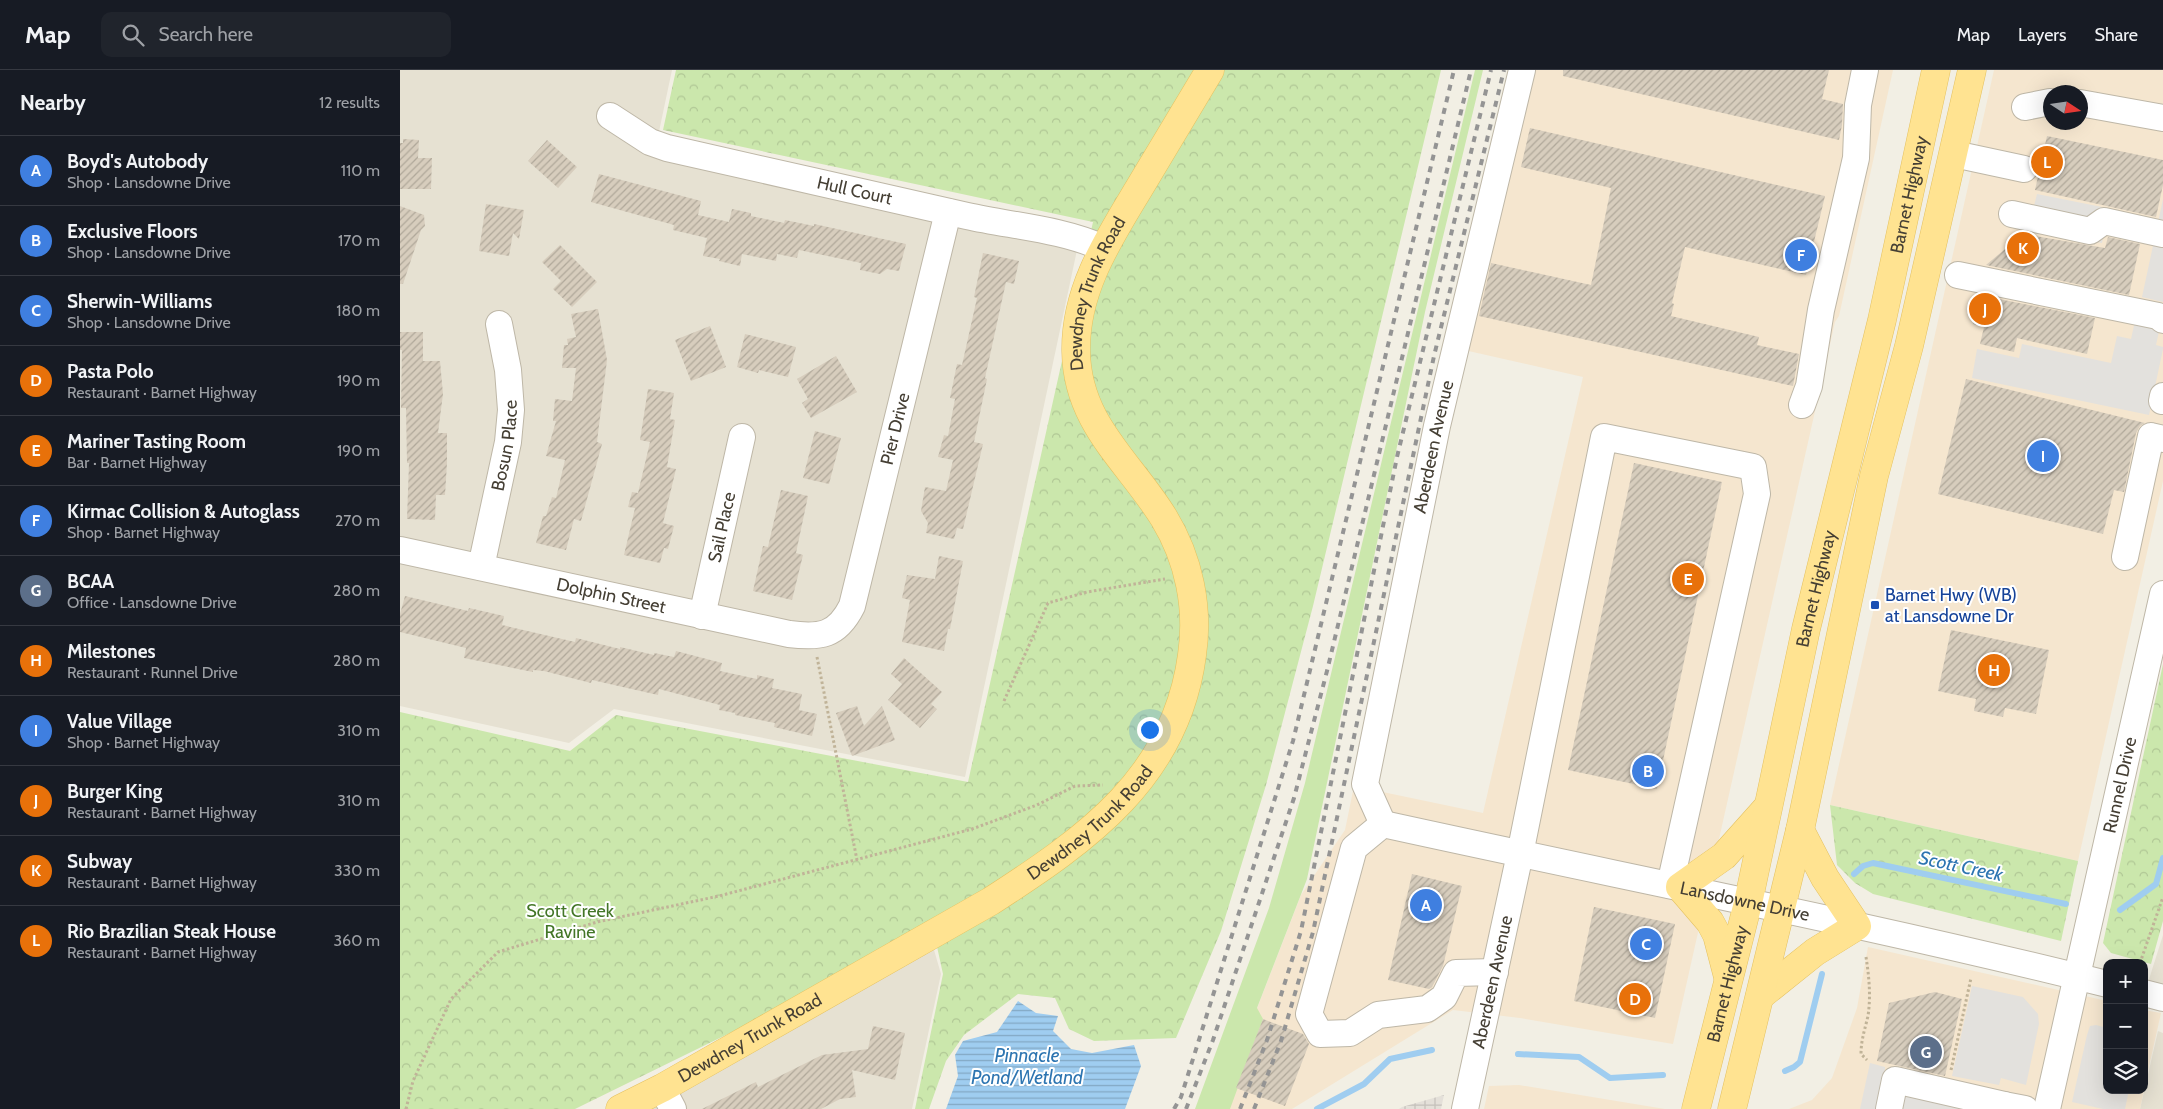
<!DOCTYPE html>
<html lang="en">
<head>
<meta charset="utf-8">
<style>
	body { margin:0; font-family:Cabin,sans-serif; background:#20242c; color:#f1f3f6 }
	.controls { position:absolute; right:15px; bottom:15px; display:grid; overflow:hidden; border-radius:10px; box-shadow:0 5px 20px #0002 }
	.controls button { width:45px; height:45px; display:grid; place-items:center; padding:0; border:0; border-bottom:1px solid #363941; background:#171b24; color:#f1f3f6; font:25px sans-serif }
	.compass { position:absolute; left:1643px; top:15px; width:45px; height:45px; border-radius:50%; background:#171b24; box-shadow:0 5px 20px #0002; rotate:102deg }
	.you { position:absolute; left:749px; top:659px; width:18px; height:18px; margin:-12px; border:4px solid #fff; border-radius:50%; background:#1a73e8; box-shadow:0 0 0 8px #1a73e833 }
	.badge { display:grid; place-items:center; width:32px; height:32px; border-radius:50%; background:#fc3d12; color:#fff; font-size:16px; font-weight:700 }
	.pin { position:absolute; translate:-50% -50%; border:2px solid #fff; box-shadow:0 1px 5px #0006 }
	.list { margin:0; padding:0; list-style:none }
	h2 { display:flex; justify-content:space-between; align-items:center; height:65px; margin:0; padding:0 20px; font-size:21px }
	h2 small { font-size:16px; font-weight:400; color:#9ea1a6 }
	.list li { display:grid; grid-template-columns:32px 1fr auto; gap:15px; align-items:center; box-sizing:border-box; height:70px; padding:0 20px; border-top:1px solid #363941 }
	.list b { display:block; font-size:19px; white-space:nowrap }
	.list p { margin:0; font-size:16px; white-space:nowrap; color:#9ea1a6 }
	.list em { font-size:16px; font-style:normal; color:#9ea1a6 }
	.icon { flex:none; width:28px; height:28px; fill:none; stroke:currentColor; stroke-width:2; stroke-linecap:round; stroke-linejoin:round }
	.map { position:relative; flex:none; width:1763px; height:1039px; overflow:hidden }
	header { display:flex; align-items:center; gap:30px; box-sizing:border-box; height:70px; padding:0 25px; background:#171b24; border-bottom:1px solid #363941 }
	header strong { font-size:24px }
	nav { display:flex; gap:28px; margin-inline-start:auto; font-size:18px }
	.search { width:350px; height:45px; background:#20242c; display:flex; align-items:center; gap:12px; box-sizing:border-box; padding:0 18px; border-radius:10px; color:#9ea1a6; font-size:19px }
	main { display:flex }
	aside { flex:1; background:#171b24 }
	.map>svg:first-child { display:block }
	.residential { fill:#e6e1d2 }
	.commercial { fill:#f5e6cf; fill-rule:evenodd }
	.industrial { fill:url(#industrial-grid) }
	.grass { fill:#cbe7ac }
	.forest { fill:url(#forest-crowns) }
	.parking { fill:#e3e1dd }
	.water { fill:url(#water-rules) }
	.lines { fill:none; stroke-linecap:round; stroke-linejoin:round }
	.stream { stroke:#9fcdf0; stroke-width:6 }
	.building { fill:url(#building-hatch) }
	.minor-casing { stroke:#beb7a7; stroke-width:28 }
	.major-casing { stroke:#e4c160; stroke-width:29 }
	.path { stroke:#c0b398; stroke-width:3; stroke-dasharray:2.5 2.5; stroke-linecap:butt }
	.minor { stroke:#fff; stroke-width:26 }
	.major { stroke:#ffe391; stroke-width:28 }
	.rail { stroke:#949494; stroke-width:4; stroke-dasharray:6 6; stroke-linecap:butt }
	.transit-dot { fill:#1a4fb4; stroke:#fff; stroke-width:2 }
	.labels { text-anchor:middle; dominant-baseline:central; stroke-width:4; stroke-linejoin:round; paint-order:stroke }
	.street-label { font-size:18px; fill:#453f34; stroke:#fff }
	.transit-label { font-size:18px; fill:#164399; stroke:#fff; text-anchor:start }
	.park-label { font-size:18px; fill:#437627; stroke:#fff }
	.water-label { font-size:19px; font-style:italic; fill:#2d75b1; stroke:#fff }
</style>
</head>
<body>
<header>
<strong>Map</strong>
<div class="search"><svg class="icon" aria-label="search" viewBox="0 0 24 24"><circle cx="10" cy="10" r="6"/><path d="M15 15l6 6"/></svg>Search here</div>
<nav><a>Map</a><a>Layers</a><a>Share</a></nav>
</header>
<main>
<aside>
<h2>Nearby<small>12 results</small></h2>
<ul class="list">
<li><span class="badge" style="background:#3f7fe0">A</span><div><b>Boyd's Autobody</b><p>Shop · Lansdowne Drive</p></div><em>110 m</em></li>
<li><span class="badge" style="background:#3f7fe0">B</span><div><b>Exclusive Floors</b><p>Shop · Lansdowne Drive</p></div><em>170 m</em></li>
<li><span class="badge" style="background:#3f7fe0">C</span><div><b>Sherwin-Williams</b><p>Shop · Lansdowne Drive</p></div><em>180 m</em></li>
<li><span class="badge" style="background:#e8710a">D</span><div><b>Pasta Polo</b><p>Restaurant · Barnet Highway</p></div><em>190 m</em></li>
<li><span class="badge" style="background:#e8710a">E</span><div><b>Mariner Tasting Room</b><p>Bar · Barnet Highway</p></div><em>190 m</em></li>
<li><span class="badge" style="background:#3f7fe0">F</span><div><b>Kirmac Collision &amp; Autoglass</b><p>Shop · Barnet Highway</p></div><em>270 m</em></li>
<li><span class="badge" style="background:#5c6f8a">G</span><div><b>BCAA</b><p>Office · Lansdowne Drive</p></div><em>280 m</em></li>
<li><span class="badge" style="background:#e8710a">H</span><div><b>Milestones</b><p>Restaurant · Runnel Drive</p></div><em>280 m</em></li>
<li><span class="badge" style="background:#3f7fe0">I</span><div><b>Value Village</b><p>Shop · Barnet Highway</p></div><em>310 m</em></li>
<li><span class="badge" style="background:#e8710a">J</span><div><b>Burger King</b><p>Restaurant · Barnet Highway</p></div><em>310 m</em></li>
<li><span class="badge" style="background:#e8710a">K</span><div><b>Subway</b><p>Restaurant · Barnet Highway</p></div><em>330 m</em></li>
<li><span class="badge" style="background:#e8710a">L</span><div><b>Rio Brazilian Steak House</b><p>Restaurant · Barnet Highway</p></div><em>360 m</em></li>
</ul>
</aside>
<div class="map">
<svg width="1763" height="1039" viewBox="0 0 1763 1039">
	<defs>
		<pattern id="industrial-grid" width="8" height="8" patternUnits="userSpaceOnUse" patternTransform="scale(1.25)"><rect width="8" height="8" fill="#e4e0d9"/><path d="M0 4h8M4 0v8" fill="none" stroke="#c5c1bb"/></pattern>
		<pattern id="forest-crowns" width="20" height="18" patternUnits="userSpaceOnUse" patternTransform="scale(1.25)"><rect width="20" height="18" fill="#cbe7ac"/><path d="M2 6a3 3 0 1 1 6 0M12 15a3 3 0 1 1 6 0" fill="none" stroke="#b0c795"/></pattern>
		<pattern id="water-rules" width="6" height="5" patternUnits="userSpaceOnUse" patternTransform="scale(1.25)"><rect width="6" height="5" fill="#9fcdf0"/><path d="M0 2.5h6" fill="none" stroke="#83a8c3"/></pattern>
		<pattern id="building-hatch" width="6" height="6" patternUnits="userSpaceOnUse" patternTransform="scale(1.25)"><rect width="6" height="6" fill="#d7cdbd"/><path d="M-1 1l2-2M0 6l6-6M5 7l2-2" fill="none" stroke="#b0a89a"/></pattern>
	</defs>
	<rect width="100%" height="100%" fill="#f2efe4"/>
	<path class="residential" d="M 0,0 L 272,0 L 257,71 L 677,180 L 565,707 L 214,639 L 169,673 L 0,636 Z
		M 1763,865 L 1763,925 L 1745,922 Z
		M 532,873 L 541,904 L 512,1039 L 234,1039 Z
		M 1758,961 L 1763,963 L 1763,1039 L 1740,1039 Z"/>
	<path class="commercial" d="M 1133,0 L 1493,0 L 1439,246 L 1435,252 L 1273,974 L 1120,948 L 1053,940 L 892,1039 L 818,1039 L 901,825 L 945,760 L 954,716 L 1083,743 L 1183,307 L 1064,280 Z
		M 1594,0 L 1763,0 L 1763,411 L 1678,791 L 1430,735 ZM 1650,22 L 1680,22 L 1680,52 L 1650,52 Z
		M 1468,877 L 1707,931 L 1707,1020 L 1744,1020 L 1740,1039 L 1389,1039 L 1412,1030 L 1432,1008 L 1457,938 Z
		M 1744,940 L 1761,943 L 1744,1019 Z
		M 1119,1015 L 1265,1039 L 1084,1039 L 1089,1016 Z"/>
	<path class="industrial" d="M 1044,1025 L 1041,1039 L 999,1039 L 1002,1037 Z"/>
	<path class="grass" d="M 1075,0 L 1083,0 L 1025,242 L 907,809 L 857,938 L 863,949 L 830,1039 L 795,1039 L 869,838 L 905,713 Z"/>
	<path class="forest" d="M 276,0 L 1041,0 L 913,536 L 866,715 L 821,861 L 776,968 L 694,971 L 669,959 L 655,928 L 618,924 L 564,965 L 546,991 L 529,1039 L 515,1039 L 543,904 L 534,863 L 175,1039 L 0,1039 L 0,642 L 170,681 L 216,645 L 568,712 L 693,152 L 263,60 Z
		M 1763,594 L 1763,851 L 1751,894 L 1711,883 L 1703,873 Z
		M 1430,735 L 1678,791 L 1661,871 L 1473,824 L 1455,813 L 1437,795 Z"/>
	<path class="parking" d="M 1637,124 L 1702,137 L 1707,149 L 1702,173 L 1628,159 Z
		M 1763,129 L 1763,232 L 1742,227 Z
		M 1735,251 L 1760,257 L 1756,275 L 1763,277 L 1763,279 L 1749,345 L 1572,308 L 1577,279 L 1619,288 L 1622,274 L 1711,293 L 1717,266 L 1731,269 Z
		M 1572,916 L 1623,927 L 1638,944 L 1639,954 L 1626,1015 L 1601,1008 L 1599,1015 L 1552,1006 Z
		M 1696,955 L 1707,958 L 1707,1020 L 1729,1020 L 1725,1039 L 1703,1039 L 1672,1032 L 1687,965 L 1690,956 Z
		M 1470,993 L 1485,997 L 1484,1019 L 1570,1039 L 1460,1039 Z"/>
	<path class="water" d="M 618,931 L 636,943 L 658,946 L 653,961 L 671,979 L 692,983 L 734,975 L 741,996 L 725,1039 L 546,1039 L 558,1006 L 555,985 L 563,971 L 597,962 Z"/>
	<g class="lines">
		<path class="stream" d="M 1454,804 L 1463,796 L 1473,793 L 1666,834
			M 1720,840 L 1756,814 L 1763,788
			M 1118,984 L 1179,987 L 1210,1008 L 1263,1005
			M 1385,1001 L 1394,997 L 1400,992 L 1422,904
			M 917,1039 L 964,1014 L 990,989 L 1032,980"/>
	</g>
	<path class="building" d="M 1163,0 L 1429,0 L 1422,29 L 1443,34 L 1442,55 L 1439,70 L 1163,6 Z
		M 1130,58 L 1425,126 L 1406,205 L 1285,177 L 1272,233 L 1274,234 L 1271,246 L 1359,267 L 1357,275 L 1399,284 L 1393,316 L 1079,246 L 1091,193 L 1191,215 L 1211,118 L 1121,97 Z
		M 1647,66 L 1763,90 L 1763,115 L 1756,147 L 1635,120 Z
		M 3,69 L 19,70 L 18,88 L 32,88 L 31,119 L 0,119 L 0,73 L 3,73 Z
		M 147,70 L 177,97 L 158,118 L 128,91 Z
		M 199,104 L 301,131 L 298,145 L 329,152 L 332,139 L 351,143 L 351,146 L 384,153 L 385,150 L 414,156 L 414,154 L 506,174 L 499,201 L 487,199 L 480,204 L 460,200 L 461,193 L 399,180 L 397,188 L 377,184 L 376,191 L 342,184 L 340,196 L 319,191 L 320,189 L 303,186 L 307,168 L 273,160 L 274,155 L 191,132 Z
		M 86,134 L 124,140 L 119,169 L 113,163 L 109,186 L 79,181 Z
		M 0,136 L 24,145 L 25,156 L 21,160 L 3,214 L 0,214 Z
		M 1623,164 L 1705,178 L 1708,167 L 1740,174 L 1729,225 L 1586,195 Z
		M 160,175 L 197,212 L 172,237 L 153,219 L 161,211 L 142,192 Z
		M 583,183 L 619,191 L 614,214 L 606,212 L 585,308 L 587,309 L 574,372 L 583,374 L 563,459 L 557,458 L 554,469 L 526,463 L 528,453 L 521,441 L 525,417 L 546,421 L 553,390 L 538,387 L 544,365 L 548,366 L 555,329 L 550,328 L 557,294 L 562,295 L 577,228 L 574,227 Z
		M 1579,225 L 1695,248 L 1687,284 L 1617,268 L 1614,282 L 1580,274 L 1584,257 L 1573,254 Z
		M 198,239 L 207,290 L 197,372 L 202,374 L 181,451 L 174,449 L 166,480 L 136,473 L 143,446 L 146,446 L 152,427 L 156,428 L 165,390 L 146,386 L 156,351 L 153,351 L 155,329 L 172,331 L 176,298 L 162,298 L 164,275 L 168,275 L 167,269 L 176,267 L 171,244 Z
		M 310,256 L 326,297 L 291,311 L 275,270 Z
		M 0,262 L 23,262 L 23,291 L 40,291 L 43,324 L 38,363 L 47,363 L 47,393 L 45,425 L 36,425 L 35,450 L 7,449 L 9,393 L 7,393 L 6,338 L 1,338 L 2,280 L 0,280 Z
		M 345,264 L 396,277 L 388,307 L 359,300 L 358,303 L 337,297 Z
		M 436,286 L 457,322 L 411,348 L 402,333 L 408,329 L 397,309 Z
		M 1566,309 L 1745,353 L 1740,356 L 1736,363 L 1724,422 L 1714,420 L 1703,464 L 1538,424 Z
		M 248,319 L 274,323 L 270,349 L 275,350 L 267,397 L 276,399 L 263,453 L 274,456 L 268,479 L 264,478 L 260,493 L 224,485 L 235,438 L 228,437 L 232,422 L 238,423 L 250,372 L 240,370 Z
		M 415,361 L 441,368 L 429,414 L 403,408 Z
		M 1234,393 L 1322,412 L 1257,719 L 1168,700 Z
		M 381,420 L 408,426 L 396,483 L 403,485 L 392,530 L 353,521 L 363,476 L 368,477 Z
		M 539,486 L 563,491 L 550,559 L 548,559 L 544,581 L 502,572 L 510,530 L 502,528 L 507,505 L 535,509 Z
		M 5,526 L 68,541 L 69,538 L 104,546 L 102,555 L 175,572 L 176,568 L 220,579 L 220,577 L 254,585 L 254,583 L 274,587 L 276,581 L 322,593 L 320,601 L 357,609 L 357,605 L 374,609 L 372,618 L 402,624 L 399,640 L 417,644 L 412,666 L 374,657 L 375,653 L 335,645 L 335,643 L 319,640 L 320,635 L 259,619 L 258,625 L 192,610 L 191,613 L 144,601 L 133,600 L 133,602 L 64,588 L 66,578 L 0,562 L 0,544 Z
		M 1551,560 L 1649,580 L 1636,644 L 1605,638 L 1603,647 L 1574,641 L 1576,629 L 1538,621 Z
		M 504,588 L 542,622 L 531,634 L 537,639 L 520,658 L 488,630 L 502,614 L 491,604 Z
		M 457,636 L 464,656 L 482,636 L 495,670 L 452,686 L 436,643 Z
		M 1012,804 L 1062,816 L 1043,896 L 1032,917 L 1029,919 L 988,910 Z
		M 1194,837 L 1275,854 L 1255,948 L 1174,931 Z
		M 1535,922 L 1562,929 L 1545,1006 L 1477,991 L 1489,933 Z
		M 863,949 L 903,964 L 909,974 L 885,1036 L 836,1018 Z
		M 473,956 L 505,963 L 495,1010 L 452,1000 L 456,1027 L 440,1029 L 421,1039 L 302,1039 L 356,1012 L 358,1017 L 422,985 L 468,979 Z"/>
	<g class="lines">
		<g class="minor-casing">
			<g id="minor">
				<path d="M 1680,33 L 1763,48"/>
				<path d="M 1625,37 L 1650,32"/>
				<path id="s1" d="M 210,46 L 250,72 L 267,78 C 367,101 467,123 567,146 C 612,156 662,159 703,178"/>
				<path d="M 1554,84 L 1624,99"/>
				<path d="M 1612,144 L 1690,161 L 1704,151 L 1763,164"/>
				<path d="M 1558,205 L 1758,246 L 1763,250"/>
				<path d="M 1762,331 L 1763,326"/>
				<path d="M 1402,335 L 1409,316 L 1421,240 L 1456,88 L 1458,35 L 1465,0"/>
				<path id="s2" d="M 0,480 L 389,564 C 420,568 437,566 452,536 L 548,142"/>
				<path d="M 1725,487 L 1751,366 L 1763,369"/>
				<path id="s3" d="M 81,497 L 108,372 L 111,340 L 108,300 L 99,254"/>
				<path id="s4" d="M 302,546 L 342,367"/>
				<path id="s5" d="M 983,754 L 965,714 L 1037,356 L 1122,0"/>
				<path id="s6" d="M 983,754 C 1224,807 1467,854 1707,914"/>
				<path d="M 983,754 L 954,778 L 909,944 L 920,964 L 950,963 L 978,945 L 1027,939 L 1044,927 L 1056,903 L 1095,902"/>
				<path d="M 1744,923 L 1763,928"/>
				<path d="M 262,1018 L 273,1039"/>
				<path id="s7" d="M 1065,1039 L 1120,784 L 1204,367 L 1353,397 L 1357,424 L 1270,815"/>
				<path d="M 1489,1039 L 1495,1010 L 1604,1035"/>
				<path d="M 1603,1039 L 1604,1035 L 1625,1039"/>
				<path id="s8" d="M 1647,1039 L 1763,524"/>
			</g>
		</g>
		<g class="major-casing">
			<g id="major">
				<path d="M 1328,907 L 1317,865 L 1310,852 L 1280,817 L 1324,786 L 1366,739"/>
				<path d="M 1360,926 L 1415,882 L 1457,856 L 1425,808 L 1400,760"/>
				<path id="s9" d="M 220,1039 L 262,1018 L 591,831 C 687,769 776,707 792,585 C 799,538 789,489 764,448 C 729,391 677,354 676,281 C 675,216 712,164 744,110 C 766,73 788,37 810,0"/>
				<path id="s10" d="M 1296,1039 L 1348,833 L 1406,559 L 1482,250 L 1536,0"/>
				<path d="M 1332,1039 L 1400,760 L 1474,406 L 1509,276 L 1572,0"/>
			</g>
		</g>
		<path class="path" d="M 417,587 L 457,790
			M 604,631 L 648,533 L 687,522 L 765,509
			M 1466,887 C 1469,906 1471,926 1468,946 C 1465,959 1461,970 1461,984 L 1467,990
			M 1740,893 L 1763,827
			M 1551,1000 L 1571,908
			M 6,1039 L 13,1011 L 51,929 L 98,882 L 197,852 L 319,826 L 572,759 L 637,735 L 675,716 L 703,715"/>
		<use href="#minor" class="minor"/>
		<use href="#major" class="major"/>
		<path class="rail" d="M 774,1039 L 781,1027 L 893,671 L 1054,0
			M 786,1039 L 813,970 L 894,728 L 927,601 L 1071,0
			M 840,1039 L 867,970 L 901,861 L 997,387 L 1091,0
			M 854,1039 L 881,971 L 913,862 L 1034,286 L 1104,0"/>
	</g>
	<rect class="transit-dot" x="1470" y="530" width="10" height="10" rx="2.5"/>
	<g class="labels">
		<g class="street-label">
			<text stroke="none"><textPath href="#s1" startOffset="258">Hull Court</textPath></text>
			<text stroke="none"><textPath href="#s10" startOffset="939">Barnet Highway</textPath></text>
			<text stroke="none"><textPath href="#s9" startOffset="1151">Dewdney Trunk Road</textPath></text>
			<text stroke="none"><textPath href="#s2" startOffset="656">Pier Drive</textPath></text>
			<text stroke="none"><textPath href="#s3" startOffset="124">Bosun Place</textPath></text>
			<text stroke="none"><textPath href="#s5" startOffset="388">Aberdeen Avenue</textPath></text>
			<text stroke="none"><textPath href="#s4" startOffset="91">Sail Place</textPath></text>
			<text stroke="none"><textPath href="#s10" startOffset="534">Barnet Highway</textPath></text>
			<text stroke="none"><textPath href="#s2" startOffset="216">Dolphin Street</textPath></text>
			<text stroke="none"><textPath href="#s8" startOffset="332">Runnel Drive</textPath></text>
			<text stroke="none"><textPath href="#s9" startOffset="552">Dewdney Trunk Road</textPath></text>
			<text stroke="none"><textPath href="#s6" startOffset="370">Lansdowne Drive</textPath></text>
			<text stroke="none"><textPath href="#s7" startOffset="130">Aberdeen Avenue</textPath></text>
			<text stroke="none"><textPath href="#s10" startOffset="129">Barnet Highway</textPath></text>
			<text stroke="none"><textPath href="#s9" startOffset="148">Dewdney Trunk Road</textPath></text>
		</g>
		<g class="transit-label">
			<text x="1485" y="525">Barnet Hwy (WB)<tspan x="1485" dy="21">at Lansdowne Dr</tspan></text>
		</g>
		<g class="park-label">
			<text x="170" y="841">Scott Creek<tspan x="170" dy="21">Ravine</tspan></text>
		</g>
		<g class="water-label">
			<text transform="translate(1561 796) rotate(12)">Scott Creek</text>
			<text x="627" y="985">Pinnacle<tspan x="627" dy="22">Pond/Wetland</tspan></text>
		</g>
	</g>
</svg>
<div class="controls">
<button>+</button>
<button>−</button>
<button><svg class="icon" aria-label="layers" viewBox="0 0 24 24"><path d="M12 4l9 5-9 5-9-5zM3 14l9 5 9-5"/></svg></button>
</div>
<svg class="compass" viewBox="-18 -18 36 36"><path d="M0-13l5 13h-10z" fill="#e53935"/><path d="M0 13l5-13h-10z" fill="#9ea1a6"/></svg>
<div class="you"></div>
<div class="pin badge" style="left:1026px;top:835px;background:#3f7fe0">A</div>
<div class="pin badge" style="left:1248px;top:701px;background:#3f7fe0">B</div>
<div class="pin badge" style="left:1246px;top:874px;background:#3f7fe0">C</div>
<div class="pin badge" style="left:1235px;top:929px;background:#e8710a">D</div>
<div class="pin badge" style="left:1288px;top:509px;background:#e8710a">E</div>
<div class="pin badge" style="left:1401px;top:185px;background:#3f7fe0">F</div>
<div class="pin badge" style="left:1526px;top:982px;background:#5c6f8a">G</div>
<div class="pin badge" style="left:1594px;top:600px;background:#e8710a">H</div>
<div class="pin badge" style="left:1643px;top:386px;background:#3f7fe0">I</div>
<div class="pin badge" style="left:1585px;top:239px;background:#e8710a">J</div>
<div class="pin badge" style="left:1623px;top:178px;background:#e8710a">K</div>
<div class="pin badge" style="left:1647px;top:92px;background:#e8710a">L</div>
</div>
</main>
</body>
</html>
